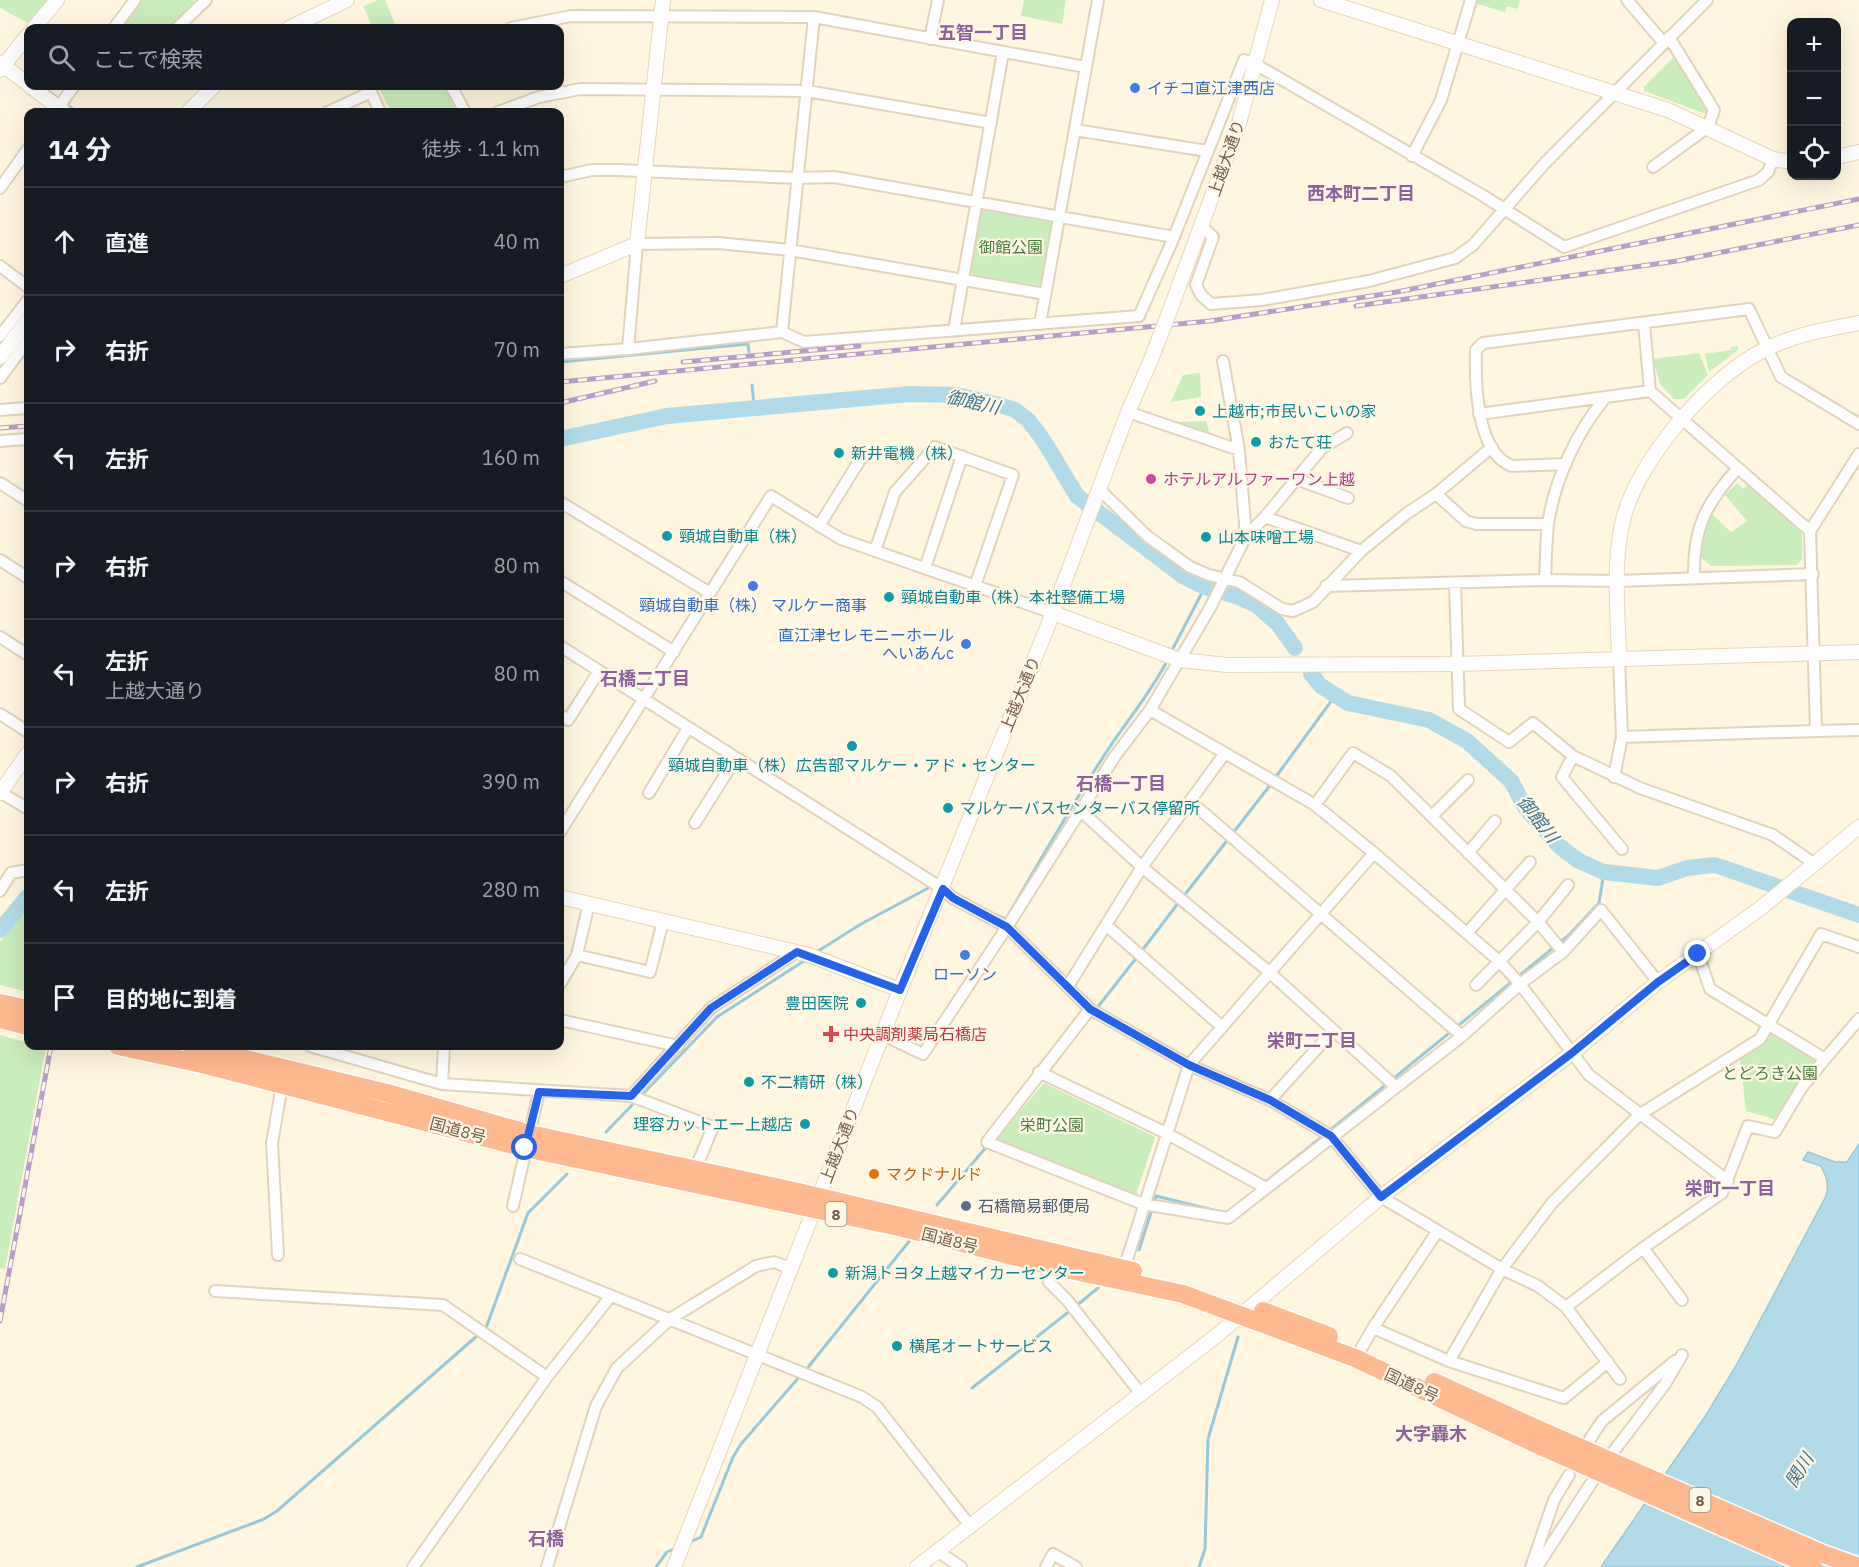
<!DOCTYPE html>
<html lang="ja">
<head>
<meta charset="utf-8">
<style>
	body { margin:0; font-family:"IBM Plex Sans","Noto Sans JP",sans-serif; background:#242831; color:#f1f3f6 }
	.controls { position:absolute; right:18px; top:18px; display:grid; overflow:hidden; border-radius:12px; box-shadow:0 6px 24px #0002 }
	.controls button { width:54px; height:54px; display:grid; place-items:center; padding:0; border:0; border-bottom:2px solid #363941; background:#171b24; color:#f1f3f6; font:30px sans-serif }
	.stop { position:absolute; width:18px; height:18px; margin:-14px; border:4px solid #2563eb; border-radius:50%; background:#fff }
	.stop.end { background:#2563eb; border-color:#fff; box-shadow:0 2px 6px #0008 }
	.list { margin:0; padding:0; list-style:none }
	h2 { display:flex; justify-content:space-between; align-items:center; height:78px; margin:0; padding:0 24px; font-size:26px }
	h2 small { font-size:20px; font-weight:400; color:#9ea1a6 }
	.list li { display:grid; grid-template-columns:39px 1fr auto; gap:18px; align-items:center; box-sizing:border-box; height:108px; padding:0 24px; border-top:2px solid #363941 }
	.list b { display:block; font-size:22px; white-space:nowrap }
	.list p { margin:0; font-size:20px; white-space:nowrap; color:#9ea1a6 }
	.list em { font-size:20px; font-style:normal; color:#9ea1a6 }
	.icon { flex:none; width:33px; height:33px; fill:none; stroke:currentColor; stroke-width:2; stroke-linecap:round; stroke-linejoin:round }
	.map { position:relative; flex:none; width:1859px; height:1567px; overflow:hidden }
	.search { position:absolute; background:#171b24; box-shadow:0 6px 24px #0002; left:24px; top:24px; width:540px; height:66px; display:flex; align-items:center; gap:15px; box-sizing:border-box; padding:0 21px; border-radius:12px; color:#9ea1a6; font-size:22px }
	.panel { position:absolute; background:#171b24; box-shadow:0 6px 24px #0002; left:24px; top:108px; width:540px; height:942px; border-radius:12px }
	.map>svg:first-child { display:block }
	.green { fill:#caedbc }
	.water { fill:#b2dbe9; stroke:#97c9dc; stroke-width:1.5 }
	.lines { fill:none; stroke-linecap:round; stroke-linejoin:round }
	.stream { stroke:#97c9dc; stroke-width:3 }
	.river { stroke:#b2dbe9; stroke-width:16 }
	.street-casing { stroke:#e3d2ba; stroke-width:14 }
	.secondary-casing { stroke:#e9d4b7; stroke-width:16 }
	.highway-casing { stroke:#fff; stroke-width:21 }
	.street { stroke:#fff; stroke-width:10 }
	.secondary { stroke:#fff; stroke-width:14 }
	.highway { stroke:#ffb98f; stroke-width:18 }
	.rail-casing { stroke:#b99dc8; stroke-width:5 }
	.rail { stroke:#fff8e7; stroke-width:3; stroke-dasharray:9; stroke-linecap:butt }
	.secondary-bridge-casing { stroke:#e9d4b7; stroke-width:16; stroke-linecap:butt }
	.highway-bridge-casing { stroke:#fff; stroke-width:21; stroke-linecap:butt }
	.secondary-bridge { stroke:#fff; stroke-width:14 }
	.highway-bridge { stroke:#ffb98f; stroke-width:18 }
	.route { stroke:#2563eb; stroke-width:8 }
	.shop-dot { fill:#3f7fe0; stroke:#fff8e7; stroke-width:2 }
	.culture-dot { fill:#0f9aa8; stroke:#fff8e7; stroke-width:2 }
	.hotel-dot { fill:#d1479c; stroke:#fff8e7; stroke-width:2 }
	.health-dot { fill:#e0444e; stroke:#fff8e7; stroke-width:2 }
	.food-dot { fill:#e8710a; stroke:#fff8e7; stroke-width:2 }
	.service-dot { fill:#5c6f8a; stroke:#fff8e7; stroke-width:2 }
	.labels { text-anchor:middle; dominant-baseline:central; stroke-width:4.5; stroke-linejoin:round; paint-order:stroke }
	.shield { fill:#fff8e7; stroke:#9f8b75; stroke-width:1.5 }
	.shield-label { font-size:15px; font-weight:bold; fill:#765c44 }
	.shop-label { font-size:16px; fill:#366cbe; stroke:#fff8e7 }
	.street-label { font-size:16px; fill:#765c44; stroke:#fff8e7 }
	.park-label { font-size:16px; fill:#477e3b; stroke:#fff8e7 }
	.culture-label { font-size:16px; fill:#0d838f; stroke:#fff8e7; text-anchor:start }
	.hotel-label { font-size:16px; fill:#b23c85; stroke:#fff8e7; text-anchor:start }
	.health-label { font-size:16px; fill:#be3a42; stroke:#fff8e7; text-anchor:start }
	.food-label { font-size:16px; fill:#c56008; stroke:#fff8e7; text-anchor:start }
	.service-label { font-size:16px; fill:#4e5e75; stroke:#fff8e7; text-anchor:start }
	.neighbourhood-label { font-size:18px; font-weight:bold; fill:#8d5f9b; stroke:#fff8e7 }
	.water-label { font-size:18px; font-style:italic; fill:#3c758c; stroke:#fff8e7 }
</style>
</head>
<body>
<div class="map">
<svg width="1859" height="1567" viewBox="0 0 1859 1567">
	<rect width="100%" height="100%" fill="#fef6de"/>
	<path class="green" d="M 0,0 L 47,0 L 28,23 L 0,8 Z
		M 140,0 L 193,0 L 197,4 L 171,28 L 119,28 Z
		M 378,0 L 385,0 L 397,28 L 373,28 L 363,6 Z
		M 1024,0 L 1066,0 L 1062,24 L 1021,16 Z
		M 1475,0 L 1520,0 L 1517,9 L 1507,6 L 1505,12 L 1474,3 Z
		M 1675,56 L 1708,110 L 1706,114 L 1644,91 L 1644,87 Z
		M 378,86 L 445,86 L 457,112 L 391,112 Z
		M 981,206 L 1053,219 L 1040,287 L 969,274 Z
		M 1738,346 L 1738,350 L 1709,372 L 1705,354 L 1731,350 L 1731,347 Z
		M 1699,353 L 1708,375 L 1684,399 L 1674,399 L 1660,384 L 1653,359 Z
		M 1200,373 L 1201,397 L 1171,402 L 1183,375 Z
		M 1206,421 L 1210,436 L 1176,422 Z
		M 1751,482 L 1802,529 L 1802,559 L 1797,565 L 1711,566 L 1698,555 L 1711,513 L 1731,532 L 1747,521 L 1725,495 L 1737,483 L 1744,489 Z
		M 28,903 L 28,992 L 0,985 L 0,942 Z
		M 1771,1034 L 1816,1058 L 1774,1119 L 1746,1111 L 1740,1060 Z
		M 0,1035 L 28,1043 L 28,1046 L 46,1047 L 5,1269 L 0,1268 Z
		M 1044,1083 L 1155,1137 L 1136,1195 L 997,1139 Z"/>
	<path class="water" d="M 1859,1144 L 1859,1567 L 1601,1567 L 1706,1415 L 1737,1364 L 1826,1196 C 1829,1184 1827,1178 1821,1166 L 1803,1160 L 1808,1152 L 1835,1162 L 1847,1162 Z"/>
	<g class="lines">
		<path class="stream" d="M 41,86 L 77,112
			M 560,362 L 748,344 L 749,352
			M 752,385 L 754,406
			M 1171,652 L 1205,587
			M 1275,778 L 1335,696
			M 1233,833 L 1271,784
			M 1183,897 L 1229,838
			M 994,914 L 1006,919 C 1040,861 1073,802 1111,745 C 1130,717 1151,692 1167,661
			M 1141,952 L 1179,902
			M 815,953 L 861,924 L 934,885
			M 1097,1008 L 1137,957
			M 640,1097 L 717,1017 L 807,959
			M 606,1132 L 635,1102
			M 1328,1132 L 1569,935 L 1599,903 L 1604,872
			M 1263,1184 L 1323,1136
			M 1154,1202 L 1156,1196 L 1213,1210
			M 937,1205 L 988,1145
			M 1139,1250 L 1152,1209
			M 1076,1306 L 1098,1288
			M 805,1371 L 911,1239
			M 972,1388 L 1071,1310
			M 690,1542 L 701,1537 L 733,1457 L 741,1444 L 800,1376
			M 137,1567 L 264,1519 L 277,1511 L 486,1328 L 528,1213 L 567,1174
			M 656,1567 L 667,1552 L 676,1548
			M 1199,1567 L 1205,1549 L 1208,1439 L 1238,1337"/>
		<path class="river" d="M 560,439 L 667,416 L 910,394 L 957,395 L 1000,405 L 1015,410 L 1028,420 L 1042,438 L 1077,496 L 1183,576 L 1205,587 L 1236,596 L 1256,605 L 1278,624 L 1295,648
			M 1311,674 L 1321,686 L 1348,703 L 1429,720 L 1467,741 L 1511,781 L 1526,809 L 1559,846 L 1579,861 L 1604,872 L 1658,878 L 1687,868 L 1715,865 L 1859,915
			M 0,930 L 28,896"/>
		<g class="street-casing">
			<path id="street" d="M 1627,0 L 1663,42
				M 114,28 L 135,0
				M 177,28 L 206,0
				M 511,28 L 571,16 L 814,17 L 1086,67
				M 930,39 L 938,0
				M 451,86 L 465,112
				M 55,112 L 74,86
				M 328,112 L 371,92 L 380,112
				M 498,112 L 539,97 L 580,89 L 807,91 L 991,123
				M 1075,130 L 1207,151
				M 1412,156 L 1441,100 L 1471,0
				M 1653,167 L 1708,127 L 1714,110 L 1669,37
				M 560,177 L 592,170 L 618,170 L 797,178 L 834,177 L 1174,237
				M 0,188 L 28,149
				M 1202,227 L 1213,237 L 1196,285 L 1201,295 L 1211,304 L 1262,300 L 1369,281 L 1455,258 L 1473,245 L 1545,163 L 1707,0
				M 0,266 L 28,287
				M 1040,324 L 1098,0
				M 1644,324 L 1650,391
				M 954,330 L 1003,52
				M 782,332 L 814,17
				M 0,336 L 28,300
				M 628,349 L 637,244 L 718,243 L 790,250 L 1045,294
				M 560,354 L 628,349 L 782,332 L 804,342 L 1139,316 L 1174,237 L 1244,60 L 1255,64 L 1482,195 L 1564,247 L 1759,180 L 1768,172 L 1773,159
				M 0,378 L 28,340
				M 0,410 L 28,408
				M 1128,412 L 1239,450
				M 1479,414 L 1650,391 L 1810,531
				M 0,441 L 28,439
				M 1566,464 L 1512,466 C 1476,453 1475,382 1476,350 L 1483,343 L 1749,309 L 1781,377 L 1859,424
				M 1296,479 L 1348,498
				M 0,483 L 28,501
				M 1100,490 L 1147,536 L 1190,567 L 1209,575 L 1239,582 L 1282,609 L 1293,611 L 1313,602 L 1361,551 L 1406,514 L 1436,494 L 1492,447
				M 1436,494 L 1466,521 L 1476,524 L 1548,524
				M 560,502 L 710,593
				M 1265,517 L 1361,551
				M 819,526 L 863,455
				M 1246,536 L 1265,517 L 1322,448 L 1347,433
				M 875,551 L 895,492 L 935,447 L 1013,475 L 975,586
				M 0,560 L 28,578
				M 925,568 L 962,456
				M 1694,576 C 1693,528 1706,503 1738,468
				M 1545,580 C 1546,561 1546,542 1548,524 C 1555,479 1576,433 1605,398
				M 560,581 L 674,652
				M 1455,584 L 1459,709 L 1509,742 L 1533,723 L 1573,756 L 1640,788 L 1773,835 L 1815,864
				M 1326,586 L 1545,580 L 1617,581 L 1813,574
				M 0,637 L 28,655
				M 560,646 L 943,889 L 953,898 L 1007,927 L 1090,1009 L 1189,1065 L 1270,1100 L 1331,1136 L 1381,1197 L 1502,1269 L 1538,1286 L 1566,1307 L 1620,1379
				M 1150,710 L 1315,805 L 1374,853 L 1499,961 L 1520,984 L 1589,1075 L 1728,1181
				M 0,714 L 28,732
				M 560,715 L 568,720 L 599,671
				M 1816,731 L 1859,730
				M 1622,737 L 1816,731 L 1810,531 L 1859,454
				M 1573,756 L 1562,777 L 1622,849
				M 1614,777 L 1622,737 L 1619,658
				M 0,792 L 28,809
				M 649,793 L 688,728
				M 1191,802 L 1462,1036
				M 1315,805 L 1353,753 L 1391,776 L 1538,922 L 1563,952
				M 1081,811 L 1142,867 L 1268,971 L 1396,1087
				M 1432,816 L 1468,780
				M 695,823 L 736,758
				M 560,832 L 771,496 L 841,539 L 1053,613
				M 1468,853 L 1495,821
				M 0,891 L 11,873 L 28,870
				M 1106,925 L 1221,1026
				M 1467,933 L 1530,862
				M 577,955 L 650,972 L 663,921
				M 560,984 L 577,955 L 589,903
				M 1476,985 L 1538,922 L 1568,885
				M 1068,986 L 1142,867 L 1225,753
				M 1090,1009 L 987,1142 L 1143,1204 L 1228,1218 L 1462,1036 L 1520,984 L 1563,952 L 1601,910 L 1658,982
				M 560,1020 L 678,1046
				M 883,1035 L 923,1054 L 1007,927 L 1115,756 L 1150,710 L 1210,608 L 1246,536 L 1239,450 L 1223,361
				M 310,1046 L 442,1084 L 631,1096 L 713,1127 L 695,1170
				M 1825,1059 L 1859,1019
				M 1039,1072 L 1166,1133 L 1266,1188
				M 442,1084 L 444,1046
				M 631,1096 L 711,1008 L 797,952
				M 1270,1100 L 1333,1031
				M 513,1206 L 539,1092
				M 1643,1248 L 1682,1300
				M 278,1255 L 272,1143 L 282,1085
				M 520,1259 L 862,1397 L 877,1407 L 971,1527
				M 1052,1266 L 1049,1282 L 1067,1300 L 1141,1394
				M 1124,1269 L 1189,1065 L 1374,853
				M 215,1291 L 443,1305 L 547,1377
				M 1566,1307 L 1643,1248 L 1722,1193 L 1748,1126 L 1775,1132 L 1802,1087 L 1825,1059 L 1710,989 L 1698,954
				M 1373,1328 L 1437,1232
				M 1361,1349 L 1373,1328 L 1449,1361 L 1502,1269 L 1552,1203 L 1639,1115 L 1760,1039 L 1821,934 L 1859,947
				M 1449,1361 L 1564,1398 L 1608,1362
				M 1590,1439 L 1602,1421 L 1675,1361
				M 1607,1460 L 1665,1384 L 1682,1355
				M 937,1551 L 961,1567
				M 413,1567 L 547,1377 L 610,1297
				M 547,1567 L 596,1406 L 617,1368 L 670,1319 L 756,1266 L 774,1262 L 790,1268
				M 1046,1567 L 1053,1554 L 1076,1567
				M 1531,1567 L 1554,1500 L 1569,1475
				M 1537,1567 L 1599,1471"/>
		</g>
		<g class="secondary-casing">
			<path id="secondary" d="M 1321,0 L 1668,110 L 1773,159 L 1792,162
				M 34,28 L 57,0
				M 289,28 L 347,0
				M 0,63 L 28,84
				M 0,70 L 28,35
				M 30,86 L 64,112
				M 188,112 L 214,86
				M 1836,157 L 1859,152
				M 560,276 L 637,244 L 663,0
				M 1169,313 L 1239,123 L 1272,0
				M 0,357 L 28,320
				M 1053,613 L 1180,660 L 1227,665 L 1457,664 L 1859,652
				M 1619,658 C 1618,612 1612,561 1624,516 C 1640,458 1709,378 1762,351 C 1792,335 1826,329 1859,323
				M 0,793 L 28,753
				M 560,897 L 809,955 L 900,990
				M 674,1567 L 900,990 L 1047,628 L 1128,412 L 1150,362
				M 917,1567 L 1216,1336 L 1381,1197 L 1572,1053 L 1658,982 L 1762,907 L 1859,827"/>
		</g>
		<g class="highway-casing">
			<path id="highway" d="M 0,1003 L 28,1009
				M 0,1019 L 28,1026
				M 118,1046 L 202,1064 L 525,1148 L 899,1227 L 1052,1266 L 1183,1294 L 1355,1358 L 1534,1443
				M 192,1046 L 387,1093 L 530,1134 L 794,1191 L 1133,1271
				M 1263,1311 L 1329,1336
				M 1434,1382 L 1542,1431"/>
		</g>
		<use href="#street" class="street"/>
		<use href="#secondary" class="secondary"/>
		<use href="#highway" class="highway"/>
		<g class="rail-casing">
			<path id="rail" d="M 1356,306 L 1677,261 L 1859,225
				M 683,362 L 859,346
				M 560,382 L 1210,321 L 1397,292 L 1859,199
				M 560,403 L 655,381
				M 0,428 L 28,426
				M 0,1321 L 51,1046"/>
		</g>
		<use href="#rail" class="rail"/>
		<g class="secondary-bridge-casing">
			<path id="secondary-bridge" d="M 1150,362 L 1169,313"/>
		</g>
		<g class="highway-bridge-casing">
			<path id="highway-bridge" d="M 1542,1431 L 1823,1554 L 1859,1567
				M 1534,1443 L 1813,1567"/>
		</g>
		<use href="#secondary-bridge" class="secondary-bridge"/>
		<use href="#highway-bridge" class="highway-bridge"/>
	</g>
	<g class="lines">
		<path class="route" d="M 525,1148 L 539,1092 L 631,1096 L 711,1008 L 797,952 L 900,990 L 943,889 L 953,898 L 1007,927 L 1090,1009 L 1189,1065 L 1270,1100 L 1331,1136 L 1381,1197 L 1572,1053 L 1658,982 L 1698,954"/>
	</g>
	<g class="shop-dot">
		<circle cx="1135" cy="88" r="6"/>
		<circle cx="753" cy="586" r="6"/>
		<circle cx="966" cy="644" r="6"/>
		<circle cx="965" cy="955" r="6"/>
	</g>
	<g class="culture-dot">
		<circle cx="1200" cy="411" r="6"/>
		<circle cx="1256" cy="442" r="6"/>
		<circle cx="839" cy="453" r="6"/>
		<circle cx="667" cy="536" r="6"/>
		<circle cx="1206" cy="537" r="6"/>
		<circle cx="889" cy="597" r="6"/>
		<circle cx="852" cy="746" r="6"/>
		<circle cx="948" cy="808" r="6"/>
		<circle cx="861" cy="1003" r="6"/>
		<circle cx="749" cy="1082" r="6"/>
		<circle cx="805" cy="1124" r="6"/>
		<circle cx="833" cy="1273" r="6"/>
		<circle cx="897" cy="1346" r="6"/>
	</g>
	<circle class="hotel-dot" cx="1151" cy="479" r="6"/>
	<path class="health-dot" d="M828 1025h6v6h6v6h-6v6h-6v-6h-6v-6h6z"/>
	<circle class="food-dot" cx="874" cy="1174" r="6"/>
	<circle class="service-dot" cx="966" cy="1206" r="6"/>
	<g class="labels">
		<g class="shield">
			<rect x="825.5" y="1202" width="21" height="24" rx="4.5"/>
			<rect x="1689.5" y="1488" width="21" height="24" rx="4.5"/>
		</g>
		<g class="shield-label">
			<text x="836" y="1214">8</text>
			<text x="1700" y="1500">8</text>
		</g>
		<g class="shop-label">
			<text x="1147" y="88" text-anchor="start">イチコ直江津西店</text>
			<text x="753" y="605">頸城自動車（株） マルケー商事</text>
			<text x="954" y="635" text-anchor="end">直江津セレモニーホール<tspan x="954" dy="18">へいあんc</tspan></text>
			<text x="965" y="974">ローソン</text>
		</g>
		<g class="street-label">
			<text transform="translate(1226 158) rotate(-71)">上越大通り</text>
			<text transform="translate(1020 694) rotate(-68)">上越大通り</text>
			<text transform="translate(458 1130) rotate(15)">国道8号</text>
			<text transform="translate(839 1145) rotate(-69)">上越大通り</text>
			<text transform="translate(950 1240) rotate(14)">国道8号</text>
			<text transform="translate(1412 1385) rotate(25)">国道8号</text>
		</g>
		<g class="park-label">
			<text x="1011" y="247">御館公園</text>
			<text x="1770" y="1073">とどろき公園</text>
			<text x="1052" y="1125">栄町公園</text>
		</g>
		<g class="culture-label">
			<text x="1212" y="411">上越市;市民いこいの家</text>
			<text x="1268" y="442">おたて荘</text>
			<text x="851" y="453">新井電機（株）</text>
			<text x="679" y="536">頸城自動車（株）</text>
			<text x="1218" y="537">山本味噌工場</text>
			<text x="901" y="597">頸城自動車（株）本社整備工場</text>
			<text x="852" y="765" text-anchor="middle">頸城自動車（株）広告部マルケー・アド・センター</text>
			<text x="960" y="808">マルケーバスセンターバス停留所</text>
			<text x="849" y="1003" text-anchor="end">豊田医院</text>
			<text x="761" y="1082">不二精研（株）</text>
			<text x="793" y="1124" text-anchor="end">理容カットエー上越店</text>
			<text x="845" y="1273">新潟トヨタ上越マイカーセンター</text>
			<text x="909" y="1346">横尾オートサービス</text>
		</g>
		<g class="hotel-label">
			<text x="1163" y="479">ホテルアルファーワン上越</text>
		</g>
		<g class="health-label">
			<text x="843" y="1034">中央調剤薬局石橋店</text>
		</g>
		<g class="food-label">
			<text x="886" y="1174">マクドナルド</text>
		</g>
		<g class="service-label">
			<text x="978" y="1206">石橋簡易郵便局</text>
		</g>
		<g class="neighbourhood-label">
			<text x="983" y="32">五智一丁目</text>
			<text x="1361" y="193">西本町二丁目</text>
			<text x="645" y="678">石橋二丁目</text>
			<text x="1121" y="783">石橋一丁目</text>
			<text x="1312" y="1040">栄町二丁目</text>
			<text x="1730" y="1188">栄町一丁目</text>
			<text x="1431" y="1433">大字轟木</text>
			<text x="546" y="1538">石橋</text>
		</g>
		<g class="water-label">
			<text transform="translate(973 402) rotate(12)">御館川</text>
			<text transform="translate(1538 819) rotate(52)">御館川</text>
			<text transform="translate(1799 1470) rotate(-58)">関川</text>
		</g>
	</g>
</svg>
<div class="controls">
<button>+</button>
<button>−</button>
<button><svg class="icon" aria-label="locate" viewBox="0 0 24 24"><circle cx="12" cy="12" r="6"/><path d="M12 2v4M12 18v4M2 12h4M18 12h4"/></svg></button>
</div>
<div class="stop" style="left:525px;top:1148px"></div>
<div class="stop end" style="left:1698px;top:954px"></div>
<div class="search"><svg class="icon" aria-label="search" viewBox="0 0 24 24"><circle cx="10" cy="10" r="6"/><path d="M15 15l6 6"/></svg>ここで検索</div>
<section class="panel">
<h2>14 分<small>徒歩 · 1.1 km</small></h2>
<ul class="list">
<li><svg class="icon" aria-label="ahead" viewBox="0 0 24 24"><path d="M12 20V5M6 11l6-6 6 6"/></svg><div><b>直進</b></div><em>40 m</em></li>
<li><svg class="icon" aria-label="right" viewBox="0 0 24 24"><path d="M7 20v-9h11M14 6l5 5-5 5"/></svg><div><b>右折</b></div><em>70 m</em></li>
<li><svg class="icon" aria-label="left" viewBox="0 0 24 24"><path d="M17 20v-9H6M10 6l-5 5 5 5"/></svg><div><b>左折</b></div><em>160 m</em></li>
<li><svg class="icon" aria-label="right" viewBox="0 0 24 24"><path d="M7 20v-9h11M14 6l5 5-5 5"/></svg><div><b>右折</b></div><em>80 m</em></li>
<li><svg class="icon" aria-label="left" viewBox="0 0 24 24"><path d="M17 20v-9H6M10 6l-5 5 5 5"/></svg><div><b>左折</b><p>上越大通り</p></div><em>80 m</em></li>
<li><svg class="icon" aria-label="right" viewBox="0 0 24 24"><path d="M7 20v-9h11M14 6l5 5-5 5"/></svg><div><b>右折</b></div><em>390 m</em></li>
<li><svg class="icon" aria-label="left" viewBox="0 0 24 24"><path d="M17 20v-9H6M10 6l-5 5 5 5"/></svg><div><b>左折</b></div><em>280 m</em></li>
<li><svg class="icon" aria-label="arrive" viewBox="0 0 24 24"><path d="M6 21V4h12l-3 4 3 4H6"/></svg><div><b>目的地に到着</b></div></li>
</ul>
</section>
</div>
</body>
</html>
